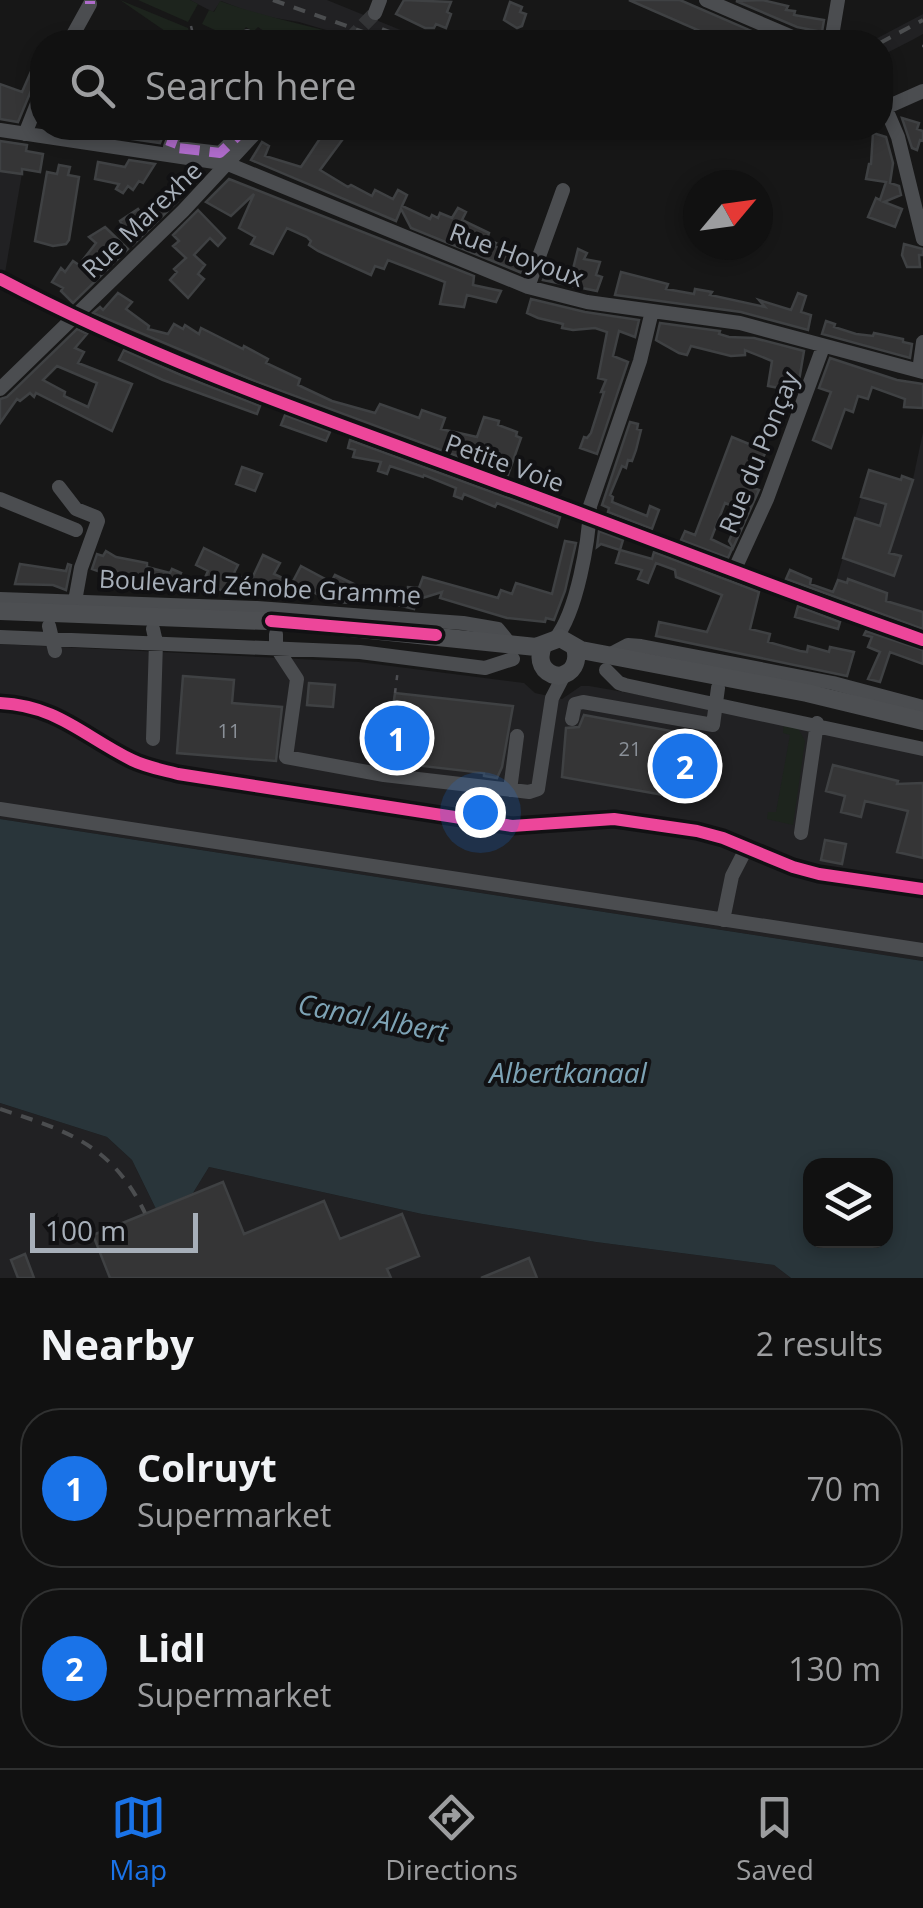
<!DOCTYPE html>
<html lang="en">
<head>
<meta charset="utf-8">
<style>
	body { margin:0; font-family:"Open Sans",sans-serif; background:#1a1a1a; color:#f1f3f6 }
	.controls { position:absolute; right:30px; bottom:30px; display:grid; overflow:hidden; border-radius:20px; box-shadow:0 5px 15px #0003 }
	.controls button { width:90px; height:90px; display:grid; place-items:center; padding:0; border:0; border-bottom:2px solid #303131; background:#111; color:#f1f3f6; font:50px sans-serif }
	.compass { position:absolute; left:683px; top:170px; width:90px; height:90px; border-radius:50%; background:#111; box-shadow:0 5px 15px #0003; rotate:61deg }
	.scale { position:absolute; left:30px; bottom:25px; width:168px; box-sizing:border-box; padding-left:10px; border:5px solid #a7afb9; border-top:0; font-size:28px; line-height:35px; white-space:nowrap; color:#a7afb9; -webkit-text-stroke:8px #111113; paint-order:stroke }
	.you { position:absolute; left:480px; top:812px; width:35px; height:35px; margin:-25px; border:8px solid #fff; border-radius:50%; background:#1a73e8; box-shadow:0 0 0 15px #1a73e833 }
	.badge { display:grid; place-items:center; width:65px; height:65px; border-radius:50%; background:#1a73e8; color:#fff; font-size:32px; font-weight:700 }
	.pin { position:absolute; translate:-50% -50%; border:5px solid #fff; box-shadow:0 2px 10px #0006 }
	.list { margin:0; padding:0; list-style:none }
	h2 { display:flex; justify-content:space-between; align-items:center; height:130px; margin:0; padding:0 40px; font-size:42px }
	h2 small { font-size:32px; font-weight:400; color:#9c9d9f }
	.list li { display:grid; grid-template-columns:65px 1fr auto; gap:30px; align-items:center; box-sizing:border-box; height:160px; margin:0 20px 20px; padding:0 20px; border:2px solid #303131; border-radius:40px }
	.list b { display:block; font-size:38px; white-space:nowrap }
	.list p { margin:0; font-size:32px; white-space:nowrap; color:#9c9d9f }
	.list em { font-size:32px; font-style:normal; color:#9c9d9f }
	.icon { flex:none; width:55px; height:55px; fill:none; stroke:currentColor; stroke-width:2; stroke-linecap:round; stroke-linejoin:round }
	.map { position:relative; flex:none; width:923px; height:1278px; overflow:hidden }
	.search { position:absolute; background:#111; box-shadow:0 5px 15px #0003; left:30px; right:30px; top:30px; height:110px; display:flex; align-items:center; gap:25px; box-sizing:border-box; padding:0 35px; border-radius:40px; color:#9c9d9f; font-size:38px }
	.sheet { height:490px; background:#111 }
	nav { display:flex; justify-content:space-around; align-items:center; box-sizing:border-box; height:140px; border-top:2px solid #303131; background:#111; font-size:28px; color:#9c9d9f }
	nav a { display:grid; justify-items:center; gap:5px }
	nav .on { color:#1a73e8 }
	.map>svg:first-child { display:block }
	.built { fill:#212123 }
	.green { fill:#1d241d }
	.water { fill:#29353a; fill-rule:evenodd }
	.building { fill:#353536; stroke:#3f4143; stroke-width:2.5; fill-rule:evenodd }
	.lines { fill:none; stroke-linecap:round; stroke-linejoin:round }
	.minor-tunnel { stroke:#343537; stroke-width:14; stroke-dasharray:14 7; stroke-linecap:butt }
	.path { stroke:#4d4e52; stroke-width:2.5; stroke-dasharray:5 8; stroke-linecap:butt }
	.minor { stroke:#4b4d50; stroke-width:14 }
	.major { stroke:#4d4f52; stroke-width:18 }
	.rail { stroke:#4b4d4f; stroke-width:4; stroke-dasharray:12 10; stroke-linecap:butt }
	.quiet { stroke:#b06ccc; stroke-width:10; stroke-dasharray:20 10; stroke-linecap:butt }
	.cycleway-casing { stroke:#111113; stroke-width:19 }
	.cycleway { stroke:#ed469a; stroke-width:12 }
	.labels { text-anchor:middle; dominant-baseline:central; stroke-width:8; stroke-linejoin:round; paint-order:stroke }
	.number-label { font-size:20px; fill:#8a9098 }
	.street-label { font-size:25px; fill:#a7afb9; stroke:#111113 }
	.water-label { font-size:28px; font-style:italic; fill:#7da3b5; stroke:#111113 }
</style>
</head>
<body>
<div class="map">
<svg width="923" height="1278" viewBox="0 0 923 1278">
	<rect width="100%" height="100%" fill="#171717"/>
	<path class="built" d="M 190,0 L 327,0 L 430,42 L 367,42 L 299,22 L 257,15 L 221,1 L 213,12 Z
		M 923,14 L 923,34 L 914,39 L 881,56 L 880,42 L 870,42 Z
		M 0,140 L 27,144 L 5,273 L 0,271 Z
		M 923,432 L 923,632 L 830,601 L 869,470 L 900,480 L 902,476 L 913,479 Z
		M 0,644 L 359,662 L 524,683 L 535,693 L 562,699 L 581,686 L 589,686 L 727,710 L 923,754 L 923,961 L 0,819 Z
		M 0,1103 L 107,1137 L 132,1160 L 156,1209 L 193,1193 L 209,1167 L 422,1214 L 596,1242 L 774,1265 L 791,1278 L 0,1278 Z"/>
	<path class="green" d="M 120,0 L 188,28 L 192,42 L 181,42 Z
		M 138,0 L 190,0 L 198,4 L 188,22 Z
		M 220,1 C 261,16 303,24 345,36 L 339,42 C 316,42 299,38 280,42 L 258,27 L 253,32 L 246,27 L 235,42 L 228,42 L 226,39 L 221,40 L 219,32 L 202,24 L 209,10 L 214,12 Z
		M 784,722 L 798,728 L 805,741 L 793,825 L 767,819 L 768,812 L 776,812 L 790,735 L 783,733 Z"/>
	<path class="water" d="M 0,819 L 923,961 L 923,1278 L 791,1278 L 774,1265 L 596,1242 L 422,1214 L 209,1167 L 193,1193 L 156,1209 L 132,1160 L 107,1137 L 0,1103 ZM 810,1166 L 886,1166 L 886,1240 L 810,1240 Z"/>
	<path class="building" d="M 404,0 L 451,2 L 447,12 L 451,14 L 446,28 L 436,24 L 434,28 L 425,28 L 396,14 Z
		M 629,0 L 680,0 L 754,32 L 749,42 L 725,42 Z
		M 762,0 L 788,6 L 786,10 L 795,11 L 794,15 L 824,20 L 822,32 L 797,27 L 736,1 Z
		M 510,2 L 522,7 L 520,12 L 526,14 L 522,26 L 517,28 L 504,20 Z
		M 33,67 L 42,72 L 42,79 L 33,86 L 18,122 L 0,119 L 0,84 L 22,92 Z
		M 902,118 L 919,123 L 917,129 L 923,131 L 923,141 L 920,140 L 917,150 L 912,148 Z
		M 77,128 L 166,128 L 160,143 L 77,131 Z
		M 327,128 L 351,128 L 320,170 L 348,187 L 351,185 L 372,196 L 375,190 L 393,199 L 398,190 L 407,195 L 402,206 L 430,219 L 432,215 L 438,218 L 440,213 L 452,218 L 458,208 L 466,212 L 462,220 L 489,233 L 487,239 L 496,243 L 494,246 L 519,257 L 520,253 L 528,257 L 522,273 L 411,228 L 401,209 L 396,221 L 251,160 L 262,142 L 269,146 L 265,156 L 301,167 Z
		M 873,133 L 886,137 L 893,163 L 890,183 L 899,186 L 901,195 L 884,202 L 902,209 L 895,227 L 868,217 L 876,198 L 880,200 L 886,182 L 866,179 L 869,164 L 871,164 Z
		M 0,141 L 27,145 L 26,151 L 43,154 L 40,172 L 22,169 L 22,174 L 0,171 Z
		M 129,160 L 155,164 L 143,183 L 139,181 L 133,190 L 128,186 L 123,193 L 116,189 L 119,184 L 95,179 L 98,162 L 125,167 Z
		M 59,165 L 70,167 L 68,175 L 79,177 L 69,240 L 66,244 L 53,246 L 35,241 L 47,172 L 57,174 Z
		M 229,179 L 474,276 L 473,285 L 501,291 L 496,302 L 467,295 L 464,307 L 440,304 L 445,282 L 388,260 L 384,269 L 375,266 L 371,275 L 318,251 L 309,245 L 311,241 L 307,237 L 287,228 L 273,254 L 251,244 L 255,237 L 239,228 L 254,194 L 231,216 L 206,202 Z
		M 162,194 L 167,200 L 171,196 L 177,202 L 133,245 L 120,221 L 138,209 L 141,213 Z
		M 198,210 L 225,238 L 218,246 L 210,238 L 194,255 L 205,265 L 198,274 L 204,279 L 188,298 L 170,280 L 177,272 L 174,269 L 186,258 L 173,246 L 179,241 L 173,235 Z
		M 105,227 L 128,249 L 73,303 L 61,291 L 63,288 L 52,282 L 61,268 L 65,272 L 73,261 L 79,265 L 96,243 L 89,237 Z
		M 904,244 L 923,249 L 923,255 L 919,255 L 920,267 L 907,267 L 902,255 Z
		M 578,249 L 587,253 L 584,259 L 600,262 L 596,275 L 602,277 L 597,291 L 543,280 L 548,268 L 572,273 Z
		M 621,272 L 668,284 L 666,289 L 694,294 L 695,289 L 712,292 L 710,295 L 765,307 L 759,300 L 791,310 L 798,293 L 806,296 L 801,312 L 811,315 L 808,330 L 741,312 L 615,295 Z
		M 118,293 L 132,302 L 126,309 L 149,326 L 148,329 L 168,334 L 174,324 L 183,329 L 185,325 L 199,334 L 201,328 L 243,349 L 244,346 L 268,359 L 266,363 L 300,379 L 298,385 L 332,401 L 375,413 L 380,404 L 419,418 L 422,410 L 445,418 L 441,429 L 477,437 L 484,417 L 499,421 L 498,425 L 517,432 L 516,436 L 521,438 L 508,475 L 252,380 L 93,313 L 100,307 L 103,310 Z
		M 531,299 L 585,312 L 639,320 L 635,337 L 619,331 L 613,356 L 628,362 L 597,454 L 580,448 L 584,437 L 587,438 L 591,433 L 604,392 L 601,392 L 606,380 L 598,378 L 607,332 L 595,328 L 573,330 L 562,328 L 563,324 L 538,318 L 527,313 Z
		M 826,321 L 835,324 L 834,327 L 856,334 L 873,336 L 874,333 L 903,339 L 903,342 L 912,344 L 910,358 L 822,334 Z
		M 660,323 L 720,331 L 719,334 L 729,337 L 754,338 L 804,351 L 799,381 L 796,379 L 790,390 L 768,386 L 772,361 L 745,350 L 745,355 L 731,356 L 691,346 L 687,355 L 679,353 L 656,340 Z
		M 77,329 L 87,334 L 75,348 L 84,352 L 78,363 L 132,384 L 112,431 L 36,393 L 34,397 L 30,393 L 20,401 L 17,399 L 0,423 L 0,399 L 7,397 ZM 57,366 L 97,383 L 88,407 L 64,396 L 65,392 L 43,380 Z
		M 124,350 L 181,375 L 260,406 L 257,414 L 163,380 L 119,360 Z
		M 830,358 L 897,380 L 923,384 L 923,408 L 904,407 L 905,399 L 872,387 L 868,399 L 858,396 L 853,412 L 845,409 L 831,448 L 813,440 L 831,392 L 819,388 Z
		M 285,415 L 330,432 L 326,441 L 281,425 Z
		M 630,422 L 638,424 L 637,429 L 641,430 L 636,450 L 632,461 L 628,460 L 626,468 L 622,466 L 610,495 L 613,497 L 612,502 L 647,516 L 650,506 L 659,510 L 652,529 L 608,512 L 609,508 L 602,505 Z
		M 732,437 L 766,451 L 751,487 L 759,490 L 733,548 L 729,541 L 742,510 L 725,503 L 711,539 L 732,549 L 728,558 L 681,540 L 685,531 L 695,535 Z
		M 350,440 L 560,517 L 557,527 L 497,503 L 495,507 L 464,494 L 462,499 L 454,496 L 456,488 L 424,475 L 423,477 L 390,466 L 387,474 L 378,471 L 381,462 L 353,457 L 355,450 L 348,448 Z
		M 242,467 L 262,474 L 255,491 L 236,484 Z
		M 869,470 L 901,480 L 902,476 L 913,480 L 889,553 L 901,556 L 894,576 L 843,558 L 855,518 L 880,526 L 886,504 L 861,497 Z
		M 599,531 L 623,540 L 620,550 L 652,559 L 654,552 L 759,592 L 750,629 L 770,634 L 768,642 L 800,651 L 807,652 L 808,646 L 829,652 L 830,647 L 854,652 L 847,676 L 656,636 L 659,622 L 707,632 L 722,595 L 676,577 L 675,570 L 656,563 L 648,583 L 638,579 L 642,570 L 616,563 L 620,550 L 601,544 L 597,547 Z
		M 565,541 L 576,543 L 565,591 L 554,620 L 546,618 L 545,622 L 507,618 L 440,598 L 442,592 L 416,600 L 414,609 L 398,605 L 400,596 L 408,598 L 408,587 L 419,588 L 423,577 L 498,598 L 501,590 L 512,594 L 516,583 L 552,594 Z
		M 204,548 L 238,565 L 234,573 L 243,578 L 234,596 L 203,582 L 208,571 L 196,565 Z
		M 106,551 L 116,557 L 147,563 L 147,567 L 170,573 L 172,569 L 181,573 L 174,588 L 162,582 L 161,585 L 112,576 L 92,569 L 97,554 L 103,556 Z
		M 263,555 L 280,563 L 274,574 L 283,578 L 275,595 L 266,590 L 263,594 L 248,587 Z
		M 20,564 L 66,571 L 68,564 L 71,565 L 66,590 L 53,585 L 15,584 Z
		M 301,566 L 331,582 L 335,575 L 354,584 L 352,603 L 331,602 L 306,588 L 303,592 L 291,585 Z
		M 790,570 L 811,579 L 810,584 L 833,592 L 838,580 L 847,583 L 848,579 L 887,593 L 886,601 L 923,612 L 923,629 L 786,579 Z
		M 798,606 L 840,622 L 838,629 L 795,617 Z
		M 866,631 L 923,650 L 923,664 L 890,652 L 880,682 L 868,679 L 880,652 L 868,647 L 872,637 L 864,635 Z
		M 183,676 L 234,680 L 232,703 L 282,707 L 276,761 L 177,753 Z
		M 309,683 L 335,685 L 333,707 L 307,705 Z
		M 395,693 L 513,706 L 502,767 L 497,778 L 484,776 L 484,773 L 379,761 L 384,712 L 392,713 Z
		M 584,715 L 698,736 L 686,799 L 562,777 L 566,728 L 579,727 Z
		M 833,765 L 898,781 L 897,784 L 923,783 L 923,858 L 897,852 L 908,811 L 865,801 L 861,817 L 841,812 L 845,796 L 826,791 Z
		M 825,840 L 846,844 L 842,864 L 821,860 Z
		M 223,1182 L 244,1234 L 324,1201 L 340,1239 L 402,1214 L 419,1256 L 387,1269 L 391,1278 L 110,1278 L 93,1235 Z
		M 25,1254 L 34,1278 L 18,1278 L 11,1260 Z
		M 529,1258 L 537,1278 L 481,1278 Z"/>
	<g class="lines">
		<path class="minor-tunnel" d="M 349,40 L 375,13"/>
		<path class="path" d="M 191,26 L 195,42
			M 922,46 L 923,46
			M 395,693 L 398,669"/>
		<path class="minor" d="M 706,0 L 804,42
			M 375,13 L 380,0
			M 247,36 L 256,42
			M 69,42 L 90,4
			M 346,42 L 349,40
			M 831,42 L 838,0
			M 880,95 L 898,137 L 923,239
			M 887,107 L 923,91
			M 177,128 L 170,147 L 220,153 L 241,133 L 240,128
			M 0,130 L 228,164 L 528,287 L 587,302 L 740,323 L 923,372
			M 25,134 L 42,91
			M 0,279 C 161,364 334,422 504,485 C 644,536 782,591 923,640
			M 528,287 L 563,190
			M 919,371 L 923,342
			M 0,389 L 183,211 L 260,128
			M 59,487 L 76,509 L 96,517 L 98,521 L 81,568 L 75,601
			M 0,499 L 76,530
			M 733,573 L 767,499 L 823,347
			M 0,599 L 257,608 L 463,623 L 498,629 L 510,644
			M 49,626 L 55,651
			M 153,629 L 156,642 L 153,739
			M 276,634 L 276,647 L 297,679 L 286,757 L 384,775 L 529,792 L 538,789 L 552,698 L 564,675
			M 0,637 L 360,652 L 485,668 L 513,659
			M 555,639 C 577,612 589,541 590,506 L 640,361 L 652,311
			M 609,655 L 628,645 L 641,646 L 833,683 L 923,707
			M 606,670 L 619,683 L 625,685 L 923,749
			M 0,703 C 58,706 83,736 132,760 C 146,767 163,770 178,774 L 512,826 L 614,819 L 697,831 L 723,838 L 793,867 L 819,874 L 923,889
			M 572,719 L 575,704 L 583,702 L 713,725 L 718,688
			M 510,790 L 517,736
			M 0,809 L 923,950
			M 801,833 L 817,723
			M 723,920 L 732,876 L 747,847"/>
		<path class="major" d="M 0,611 L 292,622 L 536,647 L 560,638 L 581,650 L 807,693 L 923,721
			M 543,646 C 537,660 542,673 558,676 C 573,674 579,662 575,648"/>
		<path class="rail" d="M 273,0 L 392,42
			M 382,29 L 416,42
			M 880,43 L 923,20
			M 0,1109 C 68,1131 112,1145 145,1213"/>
		<path class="quiet" d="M 90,4 L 90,1
			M 177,128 L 170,147 L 220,153 L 241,133 L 240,128"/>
		<g class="cycleway-casing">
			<path id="cycleway" d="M 0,279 C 161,364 334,422 504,485 C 644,536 782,591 923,640
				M 271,621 L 436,635
				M 0,703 C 58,706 83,736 132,760 C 146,767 163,770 178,774 L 512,826 L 614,819 L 697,831 L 723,838 L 793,867 L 819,874 L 923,889"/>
		</g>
		<use href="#cycleway" class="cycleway"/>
	</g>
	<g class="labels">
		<g class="number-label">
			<text x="229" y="730">11</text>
			<text x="630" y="748">21</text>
		</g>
		<g class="street-label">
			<text transform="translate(141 219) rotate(-44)">Rue Marexhe</text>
			<text transform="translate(517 254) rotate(20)">Rue Hoyoux</text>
			<text transform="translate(758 452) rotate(-68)">Rue du Ponçay</text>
			<text transform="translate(505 462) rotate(20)">Petite Voie</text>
			<text transform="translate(260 586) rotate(3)">Boulevard Zénobe Gramme</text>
		</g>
		<g class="water-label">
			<text transform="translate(373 1017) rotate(11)">Canal Albert</text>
			<text x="568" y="1072">Albertkanaal</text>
		</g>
	</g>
</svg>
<div class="controls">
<button><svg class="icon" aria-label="layers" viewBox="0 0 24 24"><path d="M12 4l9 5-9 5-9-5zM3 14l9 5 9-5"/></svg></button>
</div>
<svg class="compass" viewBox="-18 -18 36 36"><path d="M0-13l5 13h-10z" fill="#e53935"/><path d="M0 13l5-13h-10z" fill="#9c9d9f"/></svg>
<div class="scale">100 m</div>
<div class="you"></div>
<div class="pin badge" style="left:397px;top:738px">1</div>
<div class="pin badge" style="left:685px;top:766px">2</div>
<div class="search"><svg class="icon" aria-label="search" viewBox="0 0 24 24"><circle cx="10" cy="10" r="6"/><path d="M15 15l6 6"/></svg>Search here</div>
</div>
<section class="sheet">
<h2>Nearby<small>2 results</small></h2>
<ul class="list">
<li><span class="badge">1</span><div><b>Colruyt</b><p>Supermarket</p></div><em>70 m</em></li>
<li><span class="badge">2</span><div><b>Lidl</b><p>Supermarket</p></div><em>130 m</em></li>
</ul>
</section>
<nav>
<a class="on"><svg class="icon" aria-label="map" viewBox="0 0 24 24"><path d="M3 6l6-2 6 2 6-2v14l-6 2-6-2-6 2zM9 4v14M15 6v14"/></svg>Map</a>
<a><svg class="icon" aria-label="directions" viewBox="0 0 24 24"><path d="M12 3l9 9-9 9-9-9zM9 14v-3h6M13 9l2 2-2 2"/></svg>Directions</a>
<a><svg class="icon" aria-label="saved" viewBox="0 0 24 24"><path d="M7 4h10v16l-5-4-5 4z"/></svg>Saved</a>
</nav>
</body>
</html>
